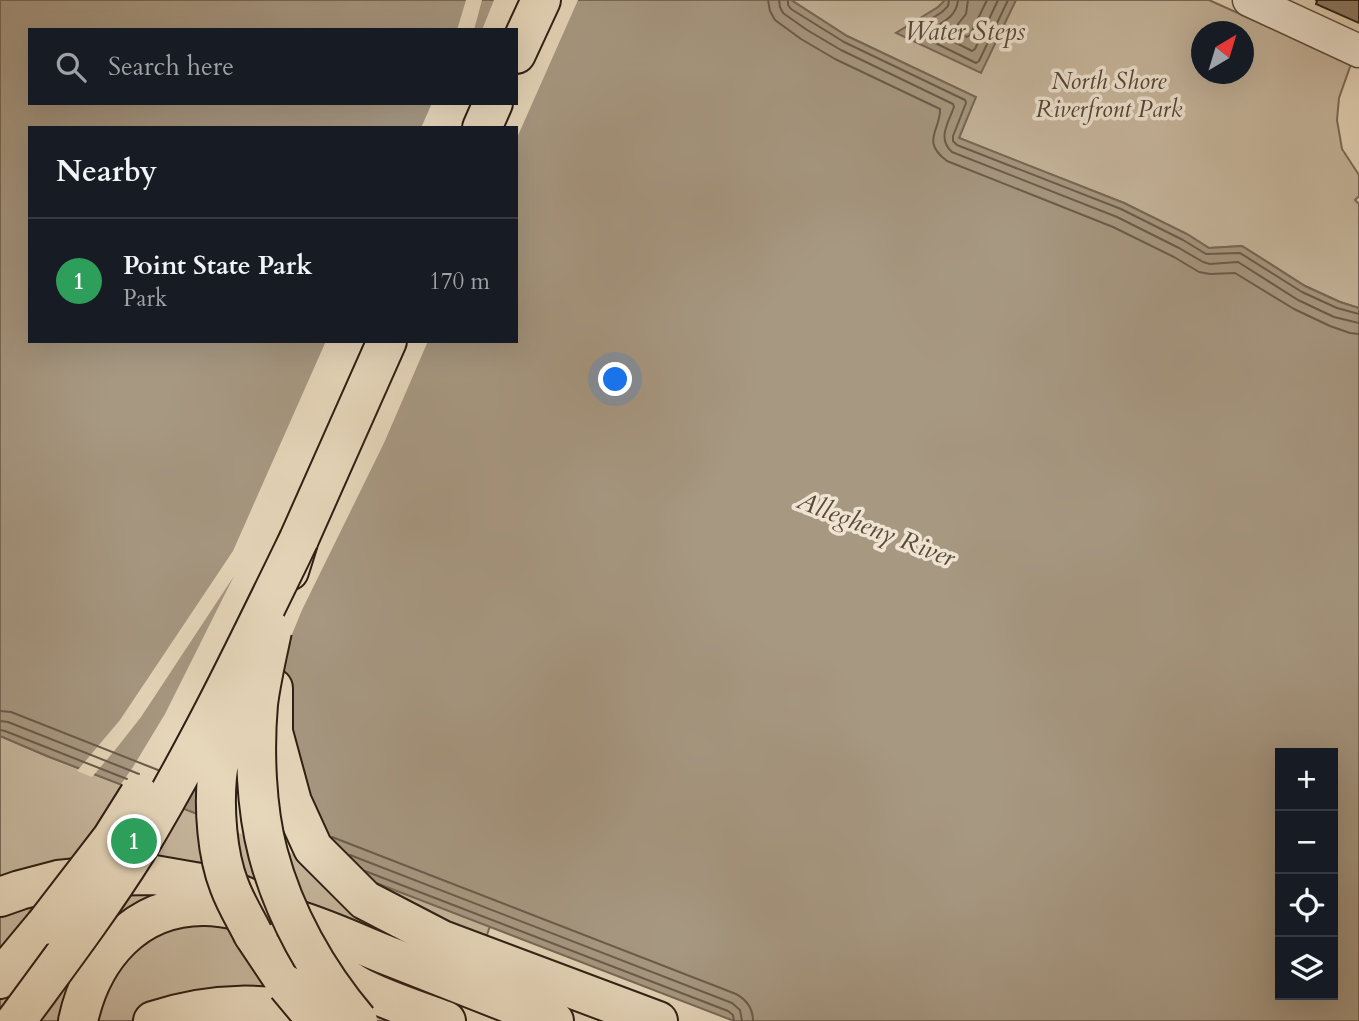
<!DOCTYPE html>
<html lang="en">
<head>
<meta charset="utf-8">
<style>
	body { margin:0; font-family:Cardo,serif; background:#242831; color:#f1f3f6 }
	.controls { position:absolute; right:21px; bottom:21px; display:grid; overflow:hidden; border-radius:0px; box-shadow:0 7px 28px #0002 }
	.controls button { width:63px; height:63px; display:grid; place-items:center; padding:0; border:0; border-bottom:2px solid #363941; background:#171b24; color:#f1f3f6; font:35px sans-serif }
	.compass { position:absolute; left:1191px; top:21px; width:63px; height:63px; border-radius:50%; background:#171b24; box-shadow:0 7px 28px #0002; rotate:38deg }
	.you { position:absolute; left:616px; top:380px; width:24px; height:24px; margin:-18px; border:5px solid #fff; border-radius:50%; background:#1a73e8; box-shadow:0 0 0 10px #1a73e833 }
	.badge { display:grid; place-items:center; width:46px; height:46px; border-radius:50%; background:#0b8043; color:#fff; font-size:23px; font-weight:700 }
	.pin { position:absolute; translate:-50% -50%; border:4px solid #fff; box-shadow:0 2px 7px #0006 }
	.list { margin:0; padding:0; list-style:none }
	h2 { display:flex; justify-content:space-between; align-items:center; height:91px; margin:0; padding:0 28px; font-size:30px }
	h2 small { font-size:23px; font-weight:400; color:#9ea1a6 }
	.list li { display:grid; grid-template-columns:46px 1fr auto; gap:21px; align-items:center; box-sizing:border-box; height:126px; padding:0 28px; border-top:2px solid #363941 }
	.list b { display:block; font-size:26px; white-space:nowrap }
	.list p { margin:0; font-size:23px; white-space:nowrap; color:#9ea1a6 }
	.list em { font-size:23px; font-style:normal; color:#9ea1a6 }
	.icon { flex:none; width:38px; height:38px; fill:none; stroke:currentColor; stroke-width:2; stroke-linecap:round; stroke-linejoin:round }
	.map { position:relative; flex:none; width:1359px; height:1021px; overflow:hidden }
	.search { position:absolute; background:#171b24; box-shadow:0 7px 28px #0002; left:28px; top:28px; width:490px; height:77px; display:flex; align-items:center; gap:18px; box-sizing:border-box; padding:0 24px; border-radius:0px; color:#9ea1a6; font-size:26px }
	.panel { position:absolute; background:#171b24; box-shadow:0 7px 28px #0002; left:28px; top:126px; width:490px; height:217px; border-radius:0px }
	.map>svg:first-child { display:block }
	.green { fill:#c7b79e; stroke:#7a6b59; stroke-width:2; fill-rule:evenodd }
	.water { fill:#a79882; stroke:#776856; stroke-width:2; fill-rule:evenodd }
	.pier { fill:#e6d6ba }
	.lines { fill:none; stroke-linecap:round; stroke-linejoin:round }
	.shore { stroke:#6a5c4b; stroke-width:2 }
	.building { fill:#8e7e6a; stroke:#2e1f14; stroke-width:2 }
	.minor-casing { stroke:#5c4d3e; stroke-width:35 }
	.major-casing { stroke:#2e1f14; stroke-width:42 }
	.highway-casing { stroke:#2e1f14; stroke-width:42 }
	.minor { stroke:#efe4d2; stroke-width:32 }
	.major { stroke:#e6d6ba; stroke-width:38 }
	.highway { stroke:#e6d6ba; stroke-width:38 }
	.highway-bridge-casing { stroke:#2e1f14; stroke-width:42; stroke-linecap:butt }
	.highway-bridge { stroke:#e6d6ba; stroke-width:38 }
	.labels { text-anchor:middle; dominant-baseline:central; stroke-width:7; stroke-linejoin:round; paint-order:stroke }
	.park-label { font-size:24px; font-style:italic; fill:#544536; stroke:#efe4d2 }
	.water-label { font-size:26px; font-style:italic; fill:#58493a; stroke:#efe4d2 }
</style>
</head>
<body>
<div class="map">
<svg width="1359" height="1021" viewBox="0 0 1359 1021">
	<rect width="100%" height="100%" fill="#e6d6ba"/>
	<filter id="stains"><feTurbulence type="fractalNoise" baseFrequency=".00286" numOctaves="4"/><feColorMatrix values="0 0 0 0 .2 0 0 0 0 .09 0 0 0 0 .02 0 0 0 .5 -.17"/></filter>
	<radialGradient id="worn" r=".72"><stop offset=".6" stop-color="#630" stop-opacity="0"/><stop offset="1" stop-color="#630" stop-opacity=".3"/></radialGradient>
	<path class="green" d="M 791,0 L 1209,0 L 1351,64 L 1339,98 L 1337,120 L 1342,149 L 1359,175 L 1359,196 L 1355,200 L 1359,204 L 1359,308 L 1340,302 L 1305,286 L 1242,246 L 1209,248 L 1187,234 L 1124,203 L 959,138 L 975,97 L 847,36 ZM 1202,32 L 1244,32 L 1244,74 L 1202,74 Z
		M 0,736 L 47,756 L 490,926 L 457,1021 L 0,1021 Z"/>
	<path class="water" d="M 0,0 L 791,0 L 847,36 L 976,97 L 959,138 L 1124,203 L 1187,234 L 1209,248 L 1242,246 L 1305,286 L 1340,302 L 1359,308 L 1359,1021 L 734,1021 L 47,756 L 0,736 ZM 30,30 L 516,30 L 516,103 L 30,103 ZM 30,128 L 516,128 L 516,341 L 30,341 ZM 1280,753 L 1333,753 L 1333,995 L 1280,995 Z
		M 945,0 L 1016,0 L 981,73 L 896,33 L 938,7 Z"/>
	<path class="pier" d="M 466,0 L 482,0 L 474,30 L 457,30 Z
		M 494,0 L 578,0 L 516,140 L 516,128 L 421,128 L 432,103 L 516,103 L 516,30 L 482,30 Z
		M 326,341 L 428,341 L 384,443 L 302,610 L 290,639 L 281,672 L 297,797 L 363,881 L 200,818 L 200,778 L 175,809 L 119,787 L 133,767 L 165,714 L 234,576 L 141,717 L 115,750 L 92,777 L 77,771 L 120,720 L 233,551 Z"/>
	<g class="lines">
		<path class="shore" d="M 768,0 L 770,11 L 775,20 L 801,39 L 835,59 L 940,109 C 941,130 920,141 947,161 L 1113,227 L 1174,257 L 1199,272 L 1210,274 L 1235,273 L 1294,309 L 1330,326 L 1350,333 L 1359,334
			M 779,0 L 780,7 L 783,13 L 807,30 L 841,50 L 953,104 L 954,107 C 948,123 937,139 952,152 L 1117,217 L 1179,248 L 1203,262 L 1210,264 L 1238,262 L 1298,300 L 1334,317 L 1359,323
			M 788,0 L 788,5 L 791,9 L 844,42 L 965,100 L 966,103 L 953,136 L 953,141 L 957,145 L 1121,209 L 1183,240 L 1206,254 L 1240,253 L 1302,292 L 1337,308 L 1359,314
			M 949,0 L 948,6 L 942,12 L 916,29 L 915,33 L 976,63 L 979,61 L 1008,0
			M 958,0 C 957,15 945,21 934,28 L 933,31 L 972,51 L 975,49 L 998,0
			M 968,0 L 966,14 L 954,29 L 956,32 L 967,37 L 970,35 L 987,0
			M 0,711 L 11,712 L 158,770
			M 0,721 L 8,722 L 139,774
			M 0,730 L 5,731 L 127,779
			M 332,837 L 736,994 C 747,1000 753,1008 753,1021
			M 350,855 L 732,1003 L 740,1010 L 742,1021
			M 365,871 L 728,1011 L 733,1015 L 734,1021"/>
	</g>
	<path class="building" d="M 1316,0 L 1359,0 L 1359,23 L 1316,4 L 1317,1 Z"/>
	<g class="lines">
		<g class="minor-casing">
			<path id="minor" d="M 1249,0 L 1359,51"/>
		</g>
		<g class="major-casing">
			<path id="major" d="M 78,1021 C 92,957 135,905 205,906 C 220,906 237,910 252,913 C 268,915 285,916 300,921 C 332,931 363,946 394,958 C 447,979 501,1000 554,1021"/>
		</g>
		<g class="highway-casing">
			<path id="highway" d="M 516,54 L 541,0
				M 482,128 L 493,103
				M 289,571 L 299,539 L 387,341
				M 273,688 L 273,732 L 292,802 L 313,848 L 365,900 L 442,940 L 658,1021
				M 0,897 L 20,890 L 58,880 L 97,876 L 154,875 L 223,887 L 298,920
				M 253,934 L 287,985
				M 316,954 C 330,966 344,979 360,987 C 387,1001 417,1010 446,1021
				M 0,979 L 45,925
				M 153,1021 C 215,1000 266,1003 330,1015"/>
		</g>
		<use href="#minor" class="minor"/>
		<use href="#major" class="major"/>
		<use href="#highway" class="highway"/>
		<g class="highway-bridge-casing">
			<path id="highway-bridge" d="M 272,631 C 267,655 261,680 258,704 C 254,750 256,808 268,853 C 284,914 317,973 358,1021
				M 235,708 C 228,730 219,753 217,777 C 214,809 217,854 229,885 C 235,902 245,918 253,934
				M 45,925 L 112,838 L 139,795
				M 287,985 L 317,1021
				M 16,1021 C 57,965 99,910 136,851 C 197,750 248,644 299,539"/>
		</g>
		<use href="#highway-bridge" class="highway-bridge"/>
	</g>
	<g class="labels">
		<g class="park-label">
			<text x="1109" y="81">North Shore<tspan x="1109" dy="28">Riverfront Park</tspan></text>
		</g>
		<g class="water-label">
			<text x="965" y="31">Water Steps</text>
			<text transform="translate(876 529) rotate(21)">Allegheny River</text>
		</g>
	</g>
	<rect width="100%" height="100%" filter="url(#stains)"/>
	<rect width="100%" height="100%" fill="url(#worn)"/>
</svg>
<div class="controls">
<button>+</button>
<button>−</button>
<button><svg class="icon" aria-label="locate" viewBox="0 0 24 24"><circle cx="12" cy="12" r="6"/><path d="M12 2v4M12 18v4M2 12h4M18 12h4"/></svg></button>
<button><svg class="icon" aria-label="layers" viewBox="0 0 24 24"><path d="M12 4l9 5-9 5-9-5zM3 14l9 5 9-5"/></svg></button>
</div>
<svg class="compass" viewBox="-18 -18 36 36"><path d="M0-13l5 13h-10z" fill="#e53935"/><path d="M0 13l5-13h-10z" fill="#9ea1a6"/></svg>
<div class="you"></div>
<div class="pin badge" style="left:134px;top:841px;background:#2e9e5b">1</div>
<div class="search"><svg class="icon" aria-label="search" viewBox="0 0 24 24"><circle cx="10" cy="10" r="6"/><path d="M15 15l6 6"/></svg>Search here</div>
<section class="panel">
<h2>Nearby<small></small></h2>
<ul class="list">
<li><span class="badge" style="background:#2e9e5b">1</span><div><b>Point State Park</b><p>Park</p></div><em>170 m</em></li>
</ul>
</section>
</div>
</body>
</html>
